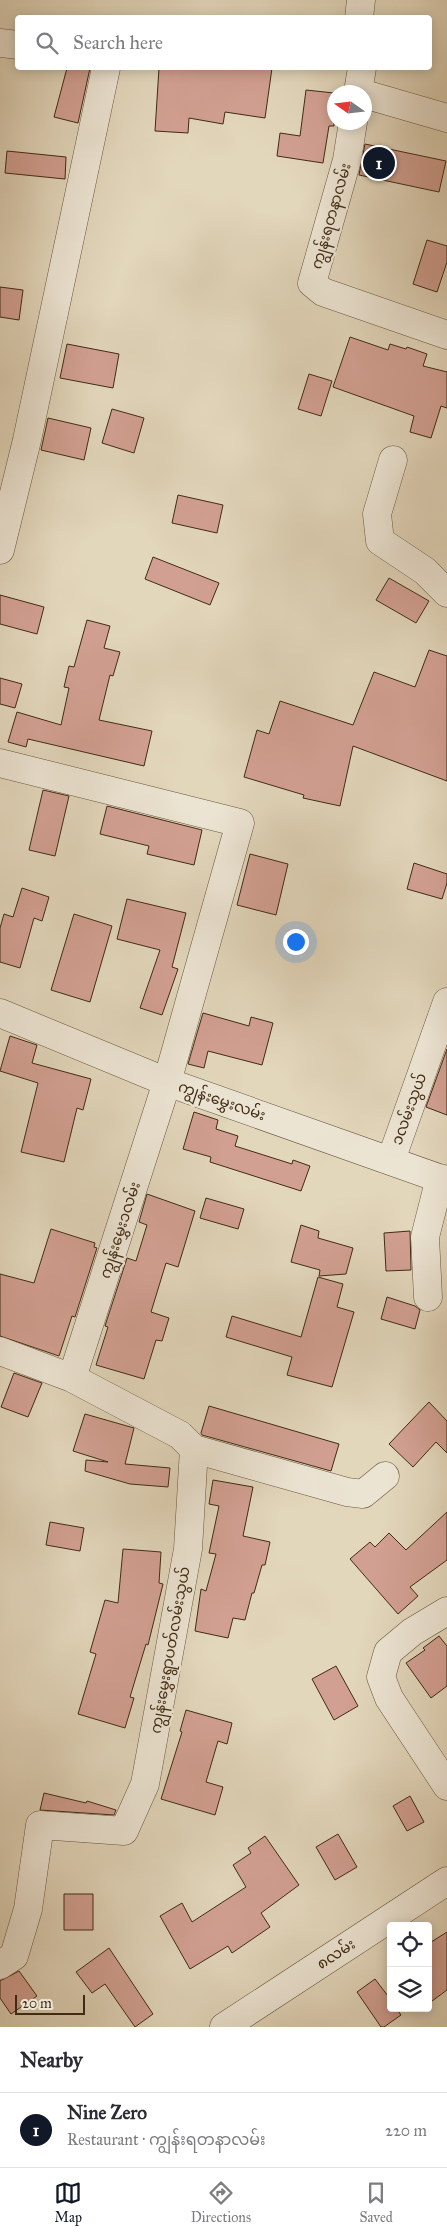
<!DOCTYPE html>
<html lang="en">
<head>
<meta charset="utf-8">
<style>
	body { margin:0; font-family:"IM FELL Great Primer","Noto Sans Myanmar",serif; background:#f7f7f7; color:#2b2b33 }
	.controls { position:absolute; right:15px; bottom:15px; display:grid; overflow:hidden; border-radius:5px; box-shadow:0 2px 12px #0003 }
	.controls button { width:45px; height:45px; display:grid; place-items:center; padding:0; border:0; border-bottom:1px solid #e1e1e2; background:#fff; color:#2b2b33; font:25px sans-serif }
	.compass { position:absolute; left:327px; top:85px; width:45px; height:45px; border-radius:50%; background:#fff; box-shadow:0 2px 12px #0003; rotate:284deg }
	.scale { position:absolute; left:15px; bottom:12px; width:70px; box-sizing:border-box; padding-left:5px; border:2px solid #402b14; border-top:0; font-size:14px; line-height:18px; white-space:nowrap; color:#402b14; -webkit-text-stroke:4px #ece4d3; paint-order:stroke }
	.you { position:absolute; left:295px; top:941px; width:18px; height:18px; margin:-12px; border:4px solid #fff; border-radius:50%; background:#1a73e8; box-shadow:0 0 0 8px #1a73e833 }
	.badge { display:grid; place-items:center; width:32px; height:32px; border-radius:50%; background:#111827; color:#fff; font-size:16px; font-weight:700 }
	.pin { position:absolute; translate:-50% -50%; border:2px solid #fff; box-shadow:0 1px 5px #0006 }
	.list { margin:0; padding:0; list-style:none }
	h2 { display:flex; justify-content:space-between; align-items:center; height:65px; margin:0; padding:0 20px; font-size:21px }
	h2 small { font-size:16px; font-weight:400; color:#7c7c81 }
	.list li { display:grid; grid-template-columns:32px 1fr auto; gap:15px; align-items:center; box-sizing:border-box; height:75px; padding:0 20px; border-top:1px solid #e1e1e2 }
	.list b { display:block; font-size:19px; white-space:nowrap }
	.list p { margin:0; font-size:16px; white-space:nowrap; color:#7c7c81 }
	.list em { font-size:16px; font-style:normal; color:#7c7c81 }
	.icon { flex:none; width:28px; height:28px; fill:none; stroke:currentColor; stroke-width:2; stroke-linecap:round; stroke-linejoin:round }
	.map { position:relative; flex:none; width:447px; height:2027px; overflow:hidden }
	.search { position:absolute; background:#fff; box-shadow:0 2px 12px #0003; left:15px; right:15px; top:15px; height:55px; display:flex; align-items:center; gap:12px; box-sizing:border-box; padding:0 18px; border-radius:5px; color:#7c7c81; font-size:19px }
	.sheet { height:140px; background:#fff }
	nav { display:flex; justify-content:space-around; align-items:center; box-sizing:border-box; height:70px; border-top:1px solid #e1e1e2; background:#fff; font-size:14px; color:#7c7c81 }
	nav a { display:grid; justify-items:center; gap:2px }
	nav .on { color:#111827 }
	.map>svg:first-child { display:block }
	.building { fill:#d2a092; stroke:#402b14 }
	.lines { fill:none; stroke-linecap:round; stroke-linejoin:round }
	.minor-casing { stroke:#68563e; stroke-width:29 }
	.minor { stroke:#ece4d3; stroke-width:28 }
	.labels { text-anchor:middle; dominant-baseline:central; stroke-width:4.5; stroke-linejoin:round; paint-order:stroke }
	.street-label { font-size:15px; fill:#402b14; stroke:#ece4d3 }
</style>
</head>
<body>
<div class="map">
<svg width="447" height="2027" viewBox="0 0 447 2027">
	<rect width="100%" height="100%" fill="#e2d6bb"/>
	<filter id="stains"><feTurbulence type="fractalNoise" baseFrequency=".004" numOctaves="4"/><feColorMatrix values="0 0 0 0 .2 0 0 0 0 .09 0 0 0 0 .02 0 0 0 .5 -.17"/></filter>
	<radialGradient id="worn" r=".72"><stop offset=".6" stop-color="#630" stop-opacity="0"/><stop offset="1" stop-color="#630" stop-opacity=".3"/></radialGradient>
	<path class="building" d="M 67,68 L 90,68 L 78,123 L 54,117 Z
		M 159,68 L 272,68 L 265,118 L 225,112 L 223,124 L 189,118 L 188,133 L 155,131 Z
		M 306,90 L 334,93 L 334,126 L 329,126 L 323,163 L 277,156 L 280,133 L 300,136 Z
		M 365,144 L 446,161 L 439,192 L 359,175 Z
		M 7,151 L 66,157 L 65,179 L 5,173 Z
		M 427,240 L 447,246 L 447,262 L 437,292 L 413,284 Z
		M 0,287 L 23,290 L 19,320 L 0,317 Z
		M 350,337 L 388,350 L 390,344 L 406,349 L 407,347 L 427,354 L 423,366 L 447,372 L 447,408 L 441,406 L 431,438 L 410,432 L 414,416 L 333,387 Z
		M 67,344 L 119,354 L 113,388 L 60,378 Z
		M 309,374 L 332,381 L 321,416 L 298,409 Z
		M 112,409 L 144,418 L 134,453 L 102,443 Z
		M 48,418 L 91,428 L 84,460 L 41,450 Z
		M 178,495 L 223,505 L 217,533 L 172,523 Z
		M 153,557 L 219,583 L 210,605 L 145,579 Z
		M 389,578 L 429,601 L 416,623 L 376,600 Z
		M 0,595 L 44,607 L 37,634 L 0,624 Z
		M 87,620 L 110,626 L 104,648 L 120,652 L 113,676 L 110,675 L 99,720 L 152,731 L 144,766 L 28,739 L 26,747 L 8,742 L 17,712 L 61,725 L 69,688 L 64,687 L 69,666 L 74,667 Z
		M 429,650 L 447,656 L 447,781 L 353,746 L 340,806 L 303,798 L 304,795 L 244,777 L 257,730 L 269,734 L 280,701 L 353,725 L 374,672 L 415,687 Z
		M 0,678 L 22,684 L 15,708 L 0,704 Z
		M 43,790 L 69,796 L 55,856 L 29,850 Z
		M 107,806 L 202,830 L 194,865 L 147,854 L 149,846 L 100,834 Z
		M 250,854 L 288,864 L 276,915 L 237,905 Z
		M 414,863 L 447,874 L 447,883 L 442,899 L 407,889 Z
		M 22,888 L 49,897 L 42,921 L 34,918 L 20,968 L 0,962 L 0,928 L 4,914 L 13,917 Z
		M 127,899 L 186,913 L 172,967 L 178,969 L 162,1015 L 140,1008 L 160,950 L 117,939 Z
		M 74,914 L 112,926 L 90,1002 L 51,990 Z
		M 203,1013 L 249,1026 L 251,1017 L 273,1023 L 262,1065 L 208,1051 L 204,1068 L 188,1064 Z
		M 10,1036 L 37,1045 L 32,1063 L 91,1079 L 83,1110 L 77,1108 L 64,1162 L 21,1152 L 38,1083 L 0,1071 Z
		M 447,1049 L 447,1115 L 426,1107 Z
		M 194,1112 L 218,1120 L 216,1129 L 238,1136 L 235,1146 L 292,1164 L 293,1160 L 310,1166 L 301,1191 L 210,1162 L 211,1157 L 183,1149 Z
		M 147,1194 L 195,1211 L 178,1267 L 166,1263 L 151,1312 L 169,1318 L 162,1341 L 156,1340 L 144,1379 L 96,1365 L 108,1327 L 105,1326 L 127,1258 L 136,1261 L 147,1225 L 139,1222 Z
		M 206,1198 L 244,1209 L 238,1229 L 200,1218 Z
		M 301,1225 L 319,1231 L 318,1238 L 353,1248 L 346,1274 L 319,1276 L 320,1270 L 291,1262 Z
		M 51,1229 L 95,1243 L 94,1247 L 97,1248 L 75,1317 L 72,1316 L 59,1356 L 0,1336 L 0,1274 L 34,1283 Z
		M 410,1231 L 411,1270 L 386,1271 L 384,1233 Z
		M 318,1277 L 343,1284 L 337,1307 L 354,1312 L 332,1387 L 287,1375 L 292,1357 L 226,1337 L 232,1316 L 301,1337 Z
		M 387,1297 L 415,1306 L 420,1310 L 415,1329 L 381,1319 Z
		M 14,1373 L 42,1383 L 28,1417 L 1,1407 Z
		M 429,1402 L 447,1421 L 447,1453 L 436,1442 L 413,1467 L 389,1444 Z
		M 209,1406 L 339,1444 L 331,1471 L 202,1435 L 201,1433 Z
		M 85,1414 L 134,1428 L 125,1464 L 170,1468 L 168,1487 L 130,1484 L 85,1471 L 86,1460 L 108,1462 L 73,1451 Z
		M 213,1480 L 253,1487 L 243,1536 L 270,1542 L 265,1565 L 262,1565 L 254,1593 L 252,1593 L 245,1620 L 233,1618 L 228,1638 L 195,1631 L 201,1589 L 206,1591 L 216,1554 L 209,1553 L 219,1506 L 209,1504 Z
		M 447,1512 L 447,1560 L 410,1587 L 418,1596 L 398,1614 L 350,1559 L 370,1542 L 375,1547 L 389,1533 L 406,1550 Z
		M 50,1522 L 84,1528 L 80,1551 L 46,1545 Z
		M 123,1549 L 161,1552 L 159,1583 L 163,1584 L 148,1645 L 146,1644 L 130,1697 L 134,1698 L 125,1728 L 78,1714 L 96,1654 L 90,1652 L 105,1600 L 118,1603 Z
		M 439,1636 L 447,1646 L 447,1686 L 431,1698 L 406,1663 L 425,1650 L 423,1648 Z
		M 336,1666 L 358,1706 L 334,1720 L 312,1679 Z
		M 186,1710 L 232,1723 L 227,1744 L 218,1741 L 206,1782 L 223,1787 L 215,1815 L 161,1799 L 182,1732 L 180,1731 Z
		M 44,1793 L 86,1803 L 87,1801 L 116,1810 L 114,1815 L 40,1810 Z
		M 410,1796 L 424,1822 L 407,1831 L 393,1806 Z
		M 338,1834 L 357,1867 L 335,1880 L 316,1847 Z
		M 265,1836 L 299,1885 L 261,1913 L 270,1927 L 232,1953 L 228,1946 L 190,1969 L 160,1916 L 182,1903 L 192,1922 L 246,1887 L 233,1865 L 251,1853 L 248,1848 Z
		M 64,1894 L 93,1894 L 93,1930 L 64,1930 Z
		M 447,1932 L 447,1990 L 428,2004 L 428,1944 Z
		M 109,1948 L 153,2014 L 135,2027 L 105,1984 L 92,1993 L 76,1972 Z
		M 19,1971 L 37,1996 L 11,2014 L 0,1998 L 0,1981 Z
		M 375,1979 L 391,2000 L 391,2008 L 396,2008 L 401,2015 L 384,2027 L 381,2027 L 357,1992 Z"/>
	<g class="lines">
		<g class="minor-casing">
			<path id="minor" d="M 359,18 L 361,0
				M 0,43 L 18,45
				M 358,92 L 362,68
				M 364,94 L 447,118
				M 353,122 L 347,160 L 312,283 L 323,292 L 447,335
				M 393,460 L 377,514 L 380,541 L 425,571 L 447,593
				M 0,550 L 27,440 L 106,68
				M 0,763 L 240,823 L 167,1082 L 72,1378
				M 0,1013 L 167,1082 L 447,1181
				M 391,1160 L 447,1002
				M 428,1297 L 425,1237 L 440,1178
				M 0,1351 L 72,1378 L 180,1435 L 194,1449 L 188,1549 L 145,1784 L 124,1831 L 40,1825 L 28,1909 L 14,1956 L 0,1965
				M 194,1449 L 347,1492 L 363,1494 L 385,1476
				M 447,1611 L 412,1632 L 388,1652 L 381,1677 L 389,1698 L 447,1786
				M 224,2027 L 447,1881"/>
		</g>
		<use href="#minor" class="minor"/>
	</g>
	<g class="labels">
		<g class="street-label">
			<text transform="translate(331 216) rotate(-74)">ကျွန်းရတနာလမ်း</text>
			<text transform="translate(222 1101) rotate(19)">ကျွန်းမွှေးလမ်း</text>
			<text transform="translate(409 1109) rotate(-70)">၁လမ်းသွယ်</text>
			<text transform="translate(120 1230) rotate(-72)">ကျွန်းမွှေး၁လမ်း</text>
			<text transform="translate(170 1650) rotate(-80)">ကျွန်းမွှေးရွာပတ်လမ်းသွယ်</text>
			<text transform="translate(336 1954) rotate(-33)">၈လမ်း</text>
		</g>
	</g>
	<rect width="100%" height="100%" filter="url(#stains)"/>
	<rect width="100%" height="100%" fill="url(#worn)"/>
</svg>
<div class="controls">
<button><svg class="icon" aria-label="locate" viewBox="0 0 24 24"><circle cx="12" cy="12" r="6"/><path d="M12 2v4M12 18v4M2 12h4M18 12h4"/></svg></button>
<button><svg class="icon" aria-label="layers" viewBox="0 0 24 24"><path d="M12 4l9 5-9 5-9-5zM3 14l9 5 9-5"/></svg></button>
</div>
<svg class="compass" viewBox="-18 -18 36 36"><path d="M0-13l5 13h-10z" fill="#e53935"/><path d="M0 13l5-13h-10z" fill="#7c7c81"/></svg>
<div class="scale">20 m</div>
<div class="you"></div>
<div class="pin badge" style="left:379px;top:163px">1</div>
<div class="search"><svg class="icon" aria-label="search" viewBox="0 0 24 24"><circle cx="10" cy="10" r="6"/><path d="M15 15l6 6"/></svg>Search here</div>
</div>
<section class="sheet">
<h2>Nearby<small></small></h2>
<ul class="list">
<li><span class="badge">1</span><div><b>Nine Zero</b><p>Restaurant · ကျွန်းရတနာလမ်း</p></div><em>220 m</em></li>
</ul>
</section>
<nav>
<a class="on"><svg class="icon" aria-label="map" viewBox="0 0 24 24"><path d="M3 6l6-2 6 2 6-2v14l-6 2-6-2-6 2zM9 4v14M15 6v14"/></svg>Map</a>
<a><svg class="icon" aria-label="directions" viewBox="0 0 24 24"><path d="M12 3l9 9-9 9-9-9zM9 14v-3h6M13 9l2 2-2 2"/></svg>Directions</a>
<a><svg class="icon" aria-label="saved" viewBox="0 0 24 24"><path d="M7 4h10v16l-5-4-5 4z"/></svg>Saved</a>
</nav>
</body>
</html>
